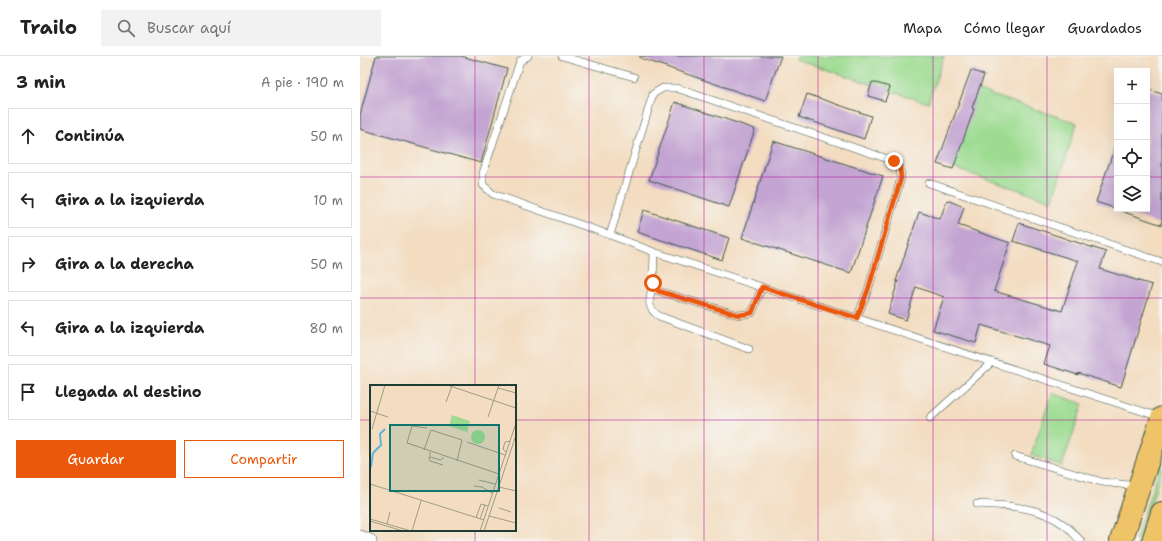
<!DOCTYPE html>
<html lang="es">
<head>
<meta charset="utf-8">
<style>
	body { margin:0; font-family:"Shantell Sans",sans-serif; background:#f2f2f2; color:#222 }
	.controls { position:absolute; right:12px; top:12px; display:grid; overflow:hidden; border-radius:0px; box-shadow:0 4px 16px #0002 }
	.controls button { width:36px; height:36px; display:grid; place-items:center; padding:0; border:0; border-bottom:1px solid #e0e0e0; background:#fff; color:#222; font:20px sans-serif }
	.stop { position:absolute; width:12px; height:12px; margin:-9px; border:3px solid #ea580c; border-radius:50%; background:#fff }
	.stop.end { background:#ea580c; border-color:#fff; box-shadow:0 1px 4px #0008 }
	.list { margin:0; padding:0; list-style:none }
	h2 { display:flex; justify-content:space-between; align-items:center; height:52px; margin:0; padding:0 16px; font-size:17px }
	h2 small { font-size:13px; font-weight:400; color:#767676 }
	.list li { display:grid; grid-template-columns:26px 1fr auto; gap:12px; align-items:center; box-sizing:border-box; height:56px; margin:0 8px 8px; padding:0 8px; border:1px solid #e0e0e0; border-radius:0px }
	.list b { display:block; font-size:15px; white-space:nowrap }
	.list em { font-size:13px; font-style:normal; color:#767676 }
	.actions { display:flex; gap:8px; padding:12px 16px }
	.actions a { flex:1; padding:9px 0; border:1px solid #ea580c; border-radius:0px; text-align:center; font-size:14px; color:#ea580c }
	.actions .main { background:#ea580c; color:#fff }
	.icon { flex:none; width:22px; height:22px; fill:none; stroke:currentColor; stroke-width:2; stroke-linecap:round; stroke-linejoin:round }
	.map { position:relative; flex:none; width:802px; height:485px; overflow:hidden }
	header { display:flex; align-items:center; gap:24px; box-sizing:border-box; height:56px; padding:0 20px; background:#fff; border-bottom:1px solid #e0e0e0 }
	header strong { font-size:19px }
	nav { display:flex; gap:22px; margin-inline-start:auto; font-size:14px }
	.search { width:280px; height:36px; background:#f2f2f2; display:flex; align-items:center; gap:10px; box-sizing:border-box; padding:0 14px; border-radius:0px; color:#767676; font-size:15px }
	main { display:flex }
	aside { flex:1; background:#fff }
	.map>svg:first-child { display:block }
	.green { fill:#9cdb90; stroke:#5e8c62 }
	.building { fill:#c3a4d2 }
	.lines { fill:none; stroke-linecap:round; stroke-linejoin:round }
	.service-casing { stroke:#3f5549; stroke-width:8 }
	.minor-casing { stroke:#3f5549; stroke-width:14 }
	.trunk-casing { stroke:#3f5549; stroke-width:24 }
	.service { stroke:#fff; stroke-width:7 }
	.minor { stroke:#fff; stroke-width:13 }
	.trunk { stroke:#efc469; stroke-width:22 }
	.route { stroke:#ea580c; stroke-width:5 }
	.grid { fill:none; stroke:#b5179e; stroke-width:1; stroke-opacity:0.55 }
	.inset-river { fill:none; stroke:#60b5dc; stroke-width:2 }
	.inset-road { fill:none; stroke:#9e9c87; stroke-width:1 }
	.view { fill:#0f766e; fill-opacity:0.15; stroke:#0f766e; stroke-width:2 }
	.inset-edge { fill:none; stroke:#1f3d34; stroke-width:2 }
</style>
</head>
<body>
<header>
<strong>Trailo</strong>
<div class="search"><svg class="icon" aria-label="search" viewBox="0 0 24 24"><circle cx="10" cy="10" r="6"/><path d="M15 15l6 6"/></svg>Buscar aquí</div>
<nav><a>Mapa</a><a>Cómo llegar</a><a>Guardados</a></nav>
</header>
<main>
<aside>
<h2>3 min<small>A pie · 190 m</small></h2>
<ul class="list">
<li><svg class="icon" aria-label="ahead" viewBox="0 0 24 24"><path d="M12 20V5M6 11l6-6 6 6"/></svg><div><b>Continúa</b></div><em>50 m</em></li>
<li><svg class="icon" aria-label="left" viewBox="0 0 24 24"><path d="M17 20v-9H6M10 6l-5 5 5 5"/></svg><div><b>Gira a la izquierda</b></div><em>10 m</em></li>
<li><svg class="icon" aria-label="right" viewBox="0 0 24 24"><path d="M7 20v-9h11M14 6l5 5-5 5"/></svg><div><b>Gira a la derecha</b></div><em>50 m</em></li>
<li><svg class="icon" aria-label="left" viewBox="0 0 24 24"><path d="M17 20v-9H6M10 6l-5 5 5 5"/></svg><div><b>Gira a la izquierda</b></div><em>80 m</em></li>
<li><svg class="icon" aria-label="arrive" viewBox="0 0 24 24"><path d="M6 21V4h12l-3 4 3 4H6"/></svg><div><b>Llegada al destino</b></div></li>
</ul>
<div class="actions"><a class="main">Guardar</a><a>Compartir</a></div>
</aside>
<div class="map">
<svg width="802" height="485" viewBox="0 0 802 485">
	<rect width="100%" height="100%" fill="#f6f6f2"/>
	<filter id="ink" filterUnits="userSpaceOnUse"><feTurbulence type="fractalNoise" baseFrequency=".025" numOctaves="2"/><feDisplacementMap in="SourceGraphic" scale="8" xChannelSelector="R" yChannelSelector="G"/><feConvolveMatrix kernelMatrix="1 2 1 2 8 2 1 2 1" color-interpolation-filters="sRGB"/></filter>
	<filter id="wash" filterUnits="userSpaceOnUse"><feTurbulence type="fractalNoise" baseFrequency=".012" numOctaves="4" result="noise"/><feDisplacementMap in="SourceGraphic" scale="16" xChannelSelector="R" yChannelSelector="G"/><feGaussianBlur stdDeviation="0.9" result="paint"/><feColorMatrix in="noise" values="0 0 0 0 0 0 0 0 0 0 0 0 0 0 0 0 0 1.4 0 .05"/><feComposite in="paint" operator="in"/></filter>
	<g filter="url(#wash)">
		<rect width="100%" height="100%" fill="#f3dcbf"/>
		<path class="green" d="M 436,0 L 584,0 L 568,47 L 435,3 Z
			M 616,34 L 717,67 L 692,145 L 590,111 Z
			M 692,337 L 723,348 L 702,410 L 671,399 Z
			M 802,404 L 802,414 L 778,485 L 775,485 Z"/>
		<g id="blocks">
			<path class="building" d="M 16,0 L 101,0 L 147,13 L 121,107 L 0,73 L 0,59 Z
				M 280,0 L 421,0 L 405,45 L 280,2 Z
				M 611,14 L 624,19 L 612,52 L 614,53 L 593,113 L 577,108 Z
				M 512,26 L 530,31 L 525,45 L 508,40 Z
				M 787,33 L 802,38 L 802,169 L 761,155 L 761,153 L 787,153 Z
				M 447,38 L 511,60 L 504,83 L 439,61 Z
				M 315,46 L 395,73 L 369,151 L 289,124 Z
				M 413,85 L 523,120 L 491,217 L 382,182 Z
				M 755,90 L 757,91 L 757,153 L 736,146 Z
				M 587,144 L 604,151 L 598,169 L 650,187 L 634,235 L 702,255 L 718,205 L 653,185 L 659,167 L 746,196 L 740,213 L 792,229 L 761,331 L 718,317 L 718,319 L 684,308 L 690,290 L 621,269 L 616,287 L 573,274 L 584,241 L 556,231 L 546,264 L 528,258 L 538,225 L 536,225 L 559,156 L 580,163 Z
				M 284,154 L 369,182 L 362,204 L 277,176 Z"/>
		</g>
	</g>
	<g filter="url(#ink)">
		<use href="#blocks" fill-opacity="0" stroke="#3f5549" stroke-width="1"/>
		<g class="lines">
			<g class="service-casing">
				<path id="service" d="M 168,0 L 160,5 L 123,117 L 123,129 L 133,138 L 250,179 L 294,196 L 800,361
					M 202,0 L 274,21
					M 569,127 L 802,206
					M 250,179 L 293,38 L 303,32 L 316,32 L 534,105 L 540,112 L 541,122 L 508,234 L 497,262
					M 294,196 L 293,227 L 298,235 L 379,259 L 392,257 L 402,231
					M 293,227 C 290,242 285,251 299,260 L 389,293
					M 570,362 L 632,306
					M 655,400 L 742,426 L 777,430
					M 617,448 C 647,450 679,450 703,468 C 710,472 715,480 721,485"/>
			</g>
			<g class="minor-casing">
				<path id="minor" d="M 0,481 L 10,485"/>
			</g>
			<g class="trunk-casing">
				<path id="trunk" d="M 761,485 L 802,362
					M 793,485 L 802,457"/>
			</g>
			<use href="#service" class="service"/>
			<use href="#minor" class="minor"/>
			<use href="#trunk" class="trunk"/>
		</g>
	</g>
	<g class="lines" filter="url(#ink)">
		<path class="route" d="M 293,227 L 298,235 L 379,259 L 392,257 L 402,231 L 497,262 L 508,234 L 541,122 L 540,112 L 534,105"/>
	</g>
	<path class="grid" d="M 115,0 L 115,330M 229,0 L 229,485M 344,0 L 344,485M 458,0 L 458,485M 573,0 L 573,485M 687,0 L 687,485M 0,121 L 757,121M 787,121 L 802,121M 0,242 L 802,242M 0,364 L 11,364M 155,364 L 802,364M 115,474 L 115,485"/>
	<g transform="translate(10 329)">
		<rect width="146" height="146" fill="#f3dcbf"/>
		<path d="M 82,30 L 100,36 L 97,47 L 79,41 ZM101 52a7 7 0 1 1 14 0a7 7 0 1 1-14 0Z" fill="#9cdb90"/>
		<path class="inset-river" d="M 1,82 L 3,68 L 11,60 L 10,49 L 15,44"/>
		<path class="inset-road" d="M 77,0 L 146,23M 128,3 L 146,8M 76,17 L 82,1M 0,26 L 18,32M 118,32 L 129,0M 57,43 L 42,41 L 37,58 L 129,89M 2,44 L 15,0M 97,57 L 135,70M 54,65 L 61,45 L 92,55 L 87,76M 60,67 L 60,72 L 71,75 L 74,72M 136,67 L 133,64 L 135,57 L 140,56M 59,72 L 60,76 L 73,80M 109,95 L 125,99M 0,99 L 114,135M 104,101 L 112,102 L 122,108M 129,102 L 146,106M 129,123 L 141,127M 119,131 L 146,138M 106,133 L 111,119 L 118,121M 0,134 L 41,146M 110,134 L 115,120M 0,136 L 33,146M 17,139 L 20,127M 42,146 L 51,116M 110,146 L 146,38M 114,146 L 146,50"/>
		<path class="view" d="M 20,40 L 129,40 L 129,106 L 20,106 Z"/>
		<rect width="146" height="146" class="inset-edge"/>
	</g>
</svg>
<div class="controls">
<button>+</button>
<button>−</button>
<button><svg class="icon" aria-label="locate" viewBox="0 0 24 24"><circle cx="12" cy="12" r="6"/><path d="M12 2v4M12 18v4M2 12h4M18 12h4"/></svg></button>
<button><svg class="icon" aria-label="layers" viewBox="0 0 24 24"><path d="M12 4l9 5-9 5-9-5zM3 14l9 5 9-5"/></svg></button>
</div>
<div class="stop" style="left:293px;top:227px"></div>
<div class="stop end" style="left:534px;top:105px"></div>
</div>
</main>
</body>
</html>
